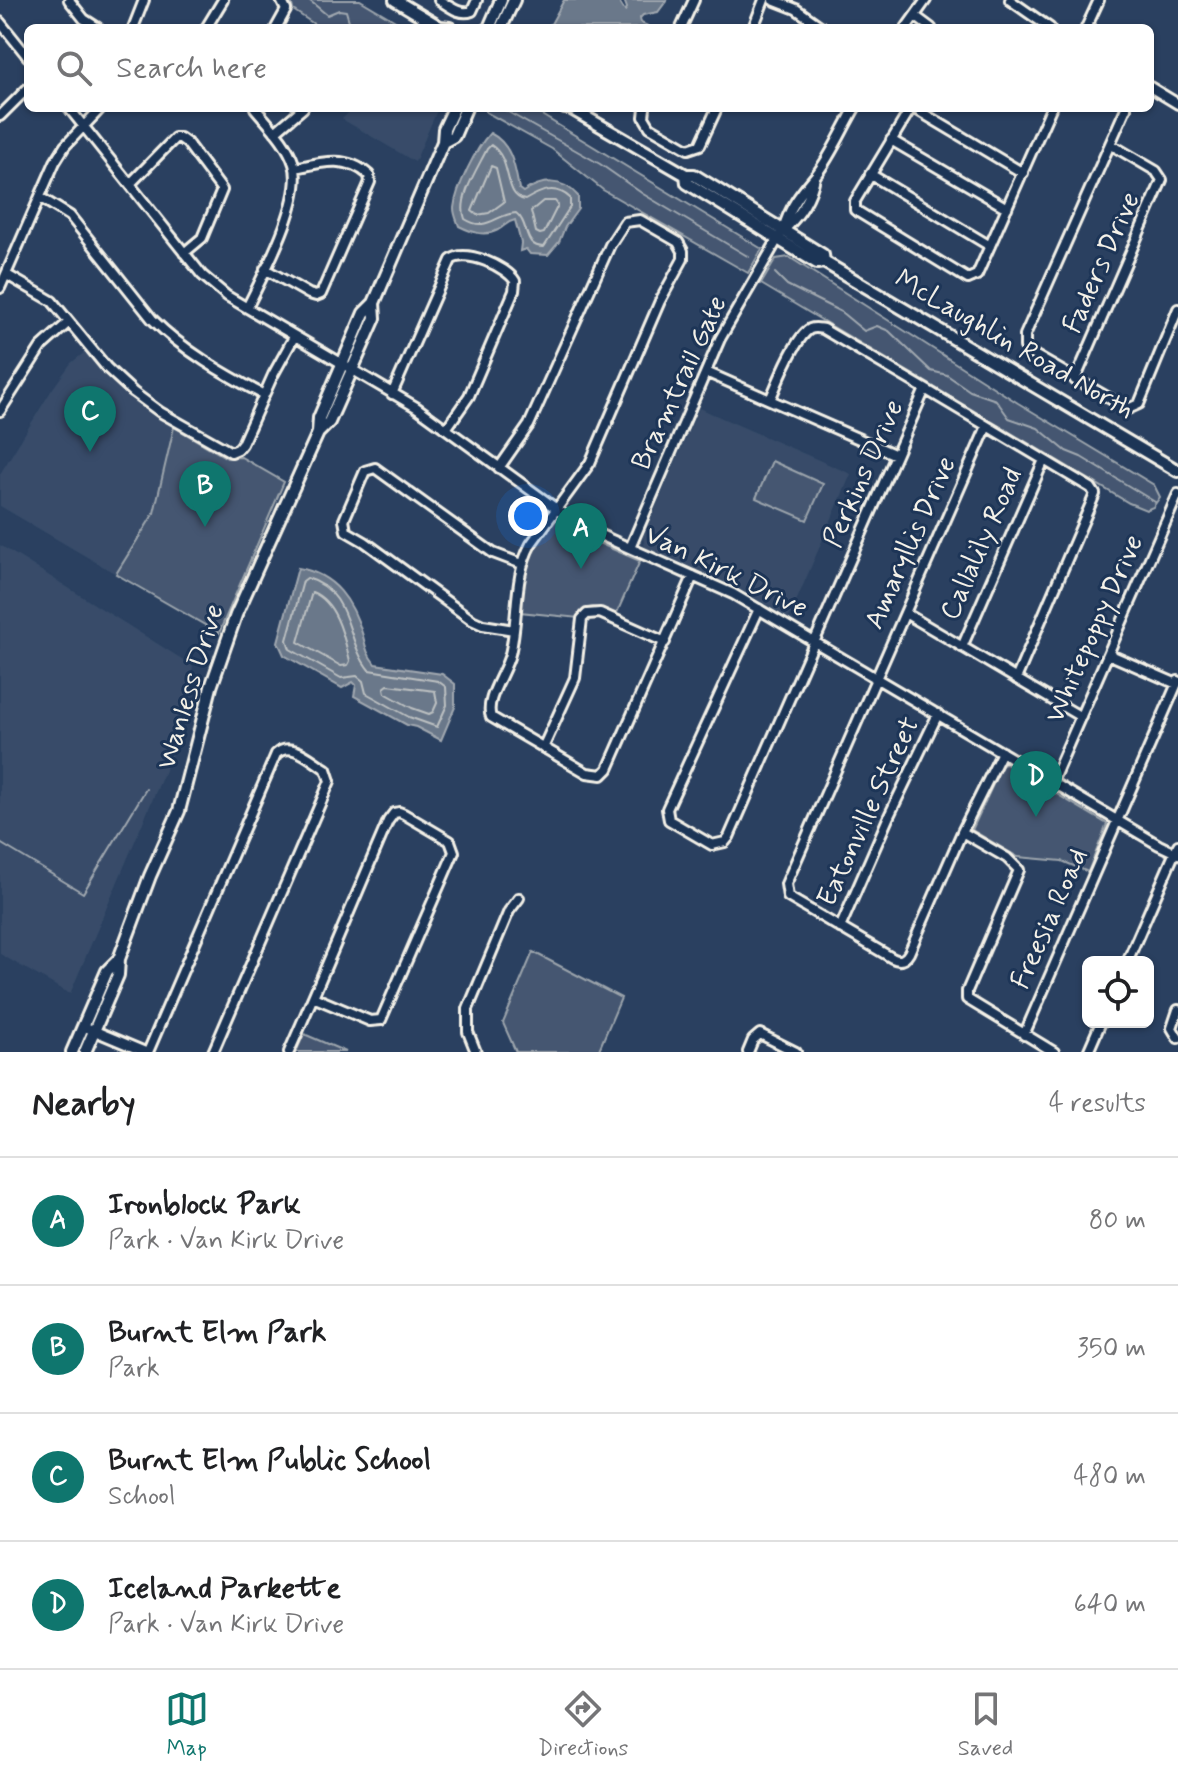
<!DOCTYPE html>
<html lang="en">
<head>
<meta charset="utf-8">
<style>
	body { margin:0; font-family:Mynerve,sans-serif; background:#f2f2f2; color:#202124 }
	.controls { position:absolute; right:24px; bottom:24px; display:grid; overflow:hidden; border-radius:12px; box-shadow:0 2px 6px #0004 }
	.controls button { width:72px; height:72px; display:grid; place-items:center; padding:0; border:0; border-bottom:2px solid #e0e0e0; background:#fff; color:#202124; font:40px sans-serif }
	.you { position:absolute; left:528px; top:516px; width:28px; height:28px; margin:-20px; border:6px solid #fff; border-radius:50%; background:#1a73e8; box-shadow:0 0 0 12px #1a73e833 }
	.badge { display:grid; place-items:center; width:52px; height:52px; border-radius:50%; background:#0f766e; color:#fff; font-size:26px; font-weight:700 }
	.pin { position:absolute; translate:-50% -66px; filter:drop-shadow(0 2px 4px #0008) }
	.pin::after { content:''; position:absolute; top:42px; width:28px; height:24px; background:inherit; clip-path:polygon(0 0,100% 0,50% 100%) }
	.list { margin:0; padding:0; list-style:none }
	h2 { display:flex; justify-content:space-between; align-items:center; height:104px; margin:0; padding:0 32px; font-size:34px }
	h2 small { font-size:26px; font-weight:400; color:#757577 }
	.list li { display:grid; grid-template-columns:52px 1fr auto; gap:24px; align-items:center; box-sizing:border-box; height:128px; padding:0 32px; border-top:2px solid #e0e0e0 }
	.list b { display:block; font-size:30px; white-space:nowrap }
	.list p { margin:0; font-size:26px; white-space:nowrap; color:#757577 }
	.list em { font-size:26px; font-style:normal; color:#757577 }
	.icon { flex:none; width:44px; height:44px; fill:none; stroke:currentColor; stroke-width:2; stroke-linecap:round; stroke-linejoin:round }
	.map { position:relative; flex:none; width:1178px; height:1052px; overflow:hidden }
	.search { position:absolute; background:#fff; box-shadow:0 2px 6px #0004; left:24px; right:24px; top:24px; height:88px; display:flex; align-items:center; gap:20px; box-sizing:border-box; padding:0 28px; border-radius:12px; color:#757577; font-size:30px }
	.sheet { height:616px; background:#fff }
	nav { display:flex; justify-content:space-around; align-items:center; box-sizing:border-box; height:112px; border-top:2px solid #e0e0e0; background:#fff; font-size:22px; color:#757577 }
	nav a { display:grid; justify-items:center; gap:4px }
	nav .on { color:#0f766e }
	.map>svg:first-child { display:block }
	.built { fill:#374c69 }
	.green { fill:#445771; stroke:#9ca4ac; stroke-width:2 }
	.water { fill:#6a788a; stroke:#a1a8b0; stroke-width:2 }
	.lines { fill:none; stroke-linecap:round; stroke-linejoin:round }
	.shore { stroke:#bdc1c2; stroke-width:2 }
	.stream { stroke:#a1a8b0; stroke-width:2 }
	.minor-casing { stroke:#f4f1e8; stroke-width:14 }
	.major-casing { stroke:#f4f1e8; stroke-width:16 }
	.minor { stroke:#1d3557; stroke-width:8 }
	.major { stroke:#1d3557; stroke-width:10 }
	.labels { text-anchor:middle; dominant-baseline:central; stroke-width:6; stroke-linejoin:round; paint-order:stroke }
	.street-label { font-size:28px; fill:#f4f1e8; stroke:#1d3557 }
</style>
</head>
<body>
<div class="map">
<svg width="1178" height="1052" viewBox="0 0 1178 1052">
	<rect width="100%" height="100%" fill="#2a4060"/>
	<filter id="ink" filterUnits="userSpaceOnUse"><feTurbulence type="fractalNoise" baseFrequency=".0125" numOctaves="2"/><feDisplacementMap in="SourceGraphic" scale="16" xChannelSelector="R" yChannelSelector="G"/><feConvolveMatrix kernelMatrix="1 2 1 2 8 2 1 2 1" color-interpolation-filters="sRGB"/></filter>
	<g filter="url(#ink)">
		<path class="built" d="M 353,108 L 438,108 L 415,162 L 342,119 Z
			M 85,352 L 124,393 L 174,427 L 154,513 L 116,574 L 0,506 L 0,474 L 51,391 L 71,363 Z
			M 699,408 L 851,474 L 789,618 L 737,587 L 645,547 L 643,537 Z
			M 0,545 L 193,666 L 180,735 L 70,994 L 0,954 Z"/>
		<path class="green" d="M 291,0 L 360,0 L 407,28 L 320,28 L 293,10 Z
			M 485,108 L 530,108 L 762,249 L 748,273 L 603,190 L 552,149 L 486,112 Z
			M 789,257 L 1018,403 L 1154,485 L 1160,497 L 1153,507 L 1146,510 L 1129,503 L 761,284 L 776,259 Z
			M 174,427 L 227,458 L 241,457 L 284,482 L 219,633 L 116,574 L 154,513 Z
			M 772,461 L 823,484 L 807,520 L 756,498 Z
			M 556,520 L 587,538 L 640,561 L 616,615 C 602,609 587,600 579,618 L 520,612 L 527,561 L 551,523 Z
			M 1006,764 L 1107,824 L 1088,872 L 1062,861 L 1018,857 L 972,830 L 1002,765 Z
			M 533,952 L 621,998 L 598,1052 L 516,1052 L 503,1023 Z
			M 304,1034 L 346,1052 L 296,1052 Z"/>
		<path class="water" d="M 564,0 L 618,0 L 625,11 L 627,8 L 624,0 L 667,0 L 658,12 L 643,15 L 640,18 L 641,23 L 652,28 L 543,28 L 551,24 Z
			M 490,133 C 512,144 515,167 519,189 L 523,192 C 541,180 562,177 578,196 L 578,209 L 565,227 L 559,242 L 548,255 L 530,254 L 526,249 L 520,251 L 521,243 L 515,220 C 506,222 505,226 498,230 C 484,237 471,232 459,226 C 457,220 454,215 454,208 C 456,188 476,148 490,133 Z
			M 298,568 C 335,574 353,601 363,636 C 366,648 367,654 375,664 L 442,674 L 455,684 L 455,707 L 441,740 L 416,727 L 407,725 L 354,696 L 356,685 L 353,682 L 342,688 L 284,655 L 278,642 Z"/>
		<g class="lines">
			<path class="shore" d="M 491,145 C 514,160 502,196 525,200 C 540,191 555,184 570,198 L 570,207 L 544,247 C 522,247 530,223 516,213 C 495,214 487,233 465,219 C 457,198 478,168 487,149 Z
				M 491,166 L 496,168 L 504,202 L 489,213 L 477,215 L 472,211 Z
				M 543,201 L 555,201 L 558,205 L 544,233 L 540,234 L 536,232 L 531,211 Z
				M 307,578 C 353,591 345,641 369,670 L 438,681 L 446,687 L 447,705 L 437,727 L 409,717 L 366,693 L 363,681 L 357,676 L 341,678 L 290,649 L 287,640 L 303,581 Z
				M 312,592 C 337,602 344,637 350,661 L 348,665 L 341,666 L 298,642 Z
				M 388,685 L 435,691 L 437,703 L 433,712 L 429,714 L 412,708 L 385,693 L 384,688 Z"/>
			<path class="stream" d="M 309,0 L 327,15 L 339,10 L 346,11 L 351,28
				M 501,108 L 600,164 L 643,194 L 749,257
				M 775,273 L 787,285 L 841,312 L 864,331 L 877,326 L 889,331 L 931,371 L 947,375 L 970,391 L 996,400 L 1009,418 L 1038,428 L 1066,451 L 1081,457 L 1155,502
				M 0,843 L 83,893 L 146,789"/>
			<g class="minor-casing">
				<path id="minor" d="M 69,0 L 84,19 L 98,28
					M 439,0 C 449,6 460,16 472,11 L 477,0
					M 773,0 L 796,9 L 823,28
					M 1010,0 L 1050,28
					M 915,16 L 931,28
					M 0,22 L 28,57
					M 133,28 L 144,0
					M 206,28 L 223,0
					M 276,28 L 286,10 L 281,0
					M 681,28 L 694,0
					M 753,28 L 764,0
					M 906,28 L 926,0
					M 1086,28 L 1099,0
					M 1150,87 L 1178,104
					M 69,108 L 202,275 L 227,296 L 416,407 L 580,526 L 733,594 L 1159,845 L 1178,854
					M 645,108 L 644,117 L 650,127 L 688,149 L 700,145 L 717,108
					M 911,108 L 855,201 L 855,210 L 968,279 L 977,275 L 1051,108
					M 914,108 L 1023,173
					M 1126,108 L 1025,335 L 1025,347 L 1029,352 L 1128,409 L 1139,404 L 1178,309
					M 0,116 L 28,88
					M 275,132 L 303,108
					M 891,140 L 1007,208
					M 870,174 L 990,246
					M 130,184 L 175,138 L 180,138 L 187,143 L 222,190 L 202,238 L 184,253
					M 41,198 L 70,216 L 152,319 C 184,351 224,374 264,395
					M 784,230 C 799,216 811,198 815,177
					M 265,269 L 309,294 L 316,296 L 321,294 L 370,182 L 369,175 C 347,155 322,162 295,168
					M 7,275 L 52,301 L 107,368 L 133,392 L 160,412 L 231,452 L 238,449 L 242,444 L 273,375 L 294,337
					M 0,288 L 55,162 L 65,146 L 101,108
					M 247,308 C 263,275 305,198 294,164 C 287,142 269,125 255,108
					M 706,372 L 896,455
					M 1075,380 L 1162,180 L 1156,171 L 1110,144
					M 925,389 L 1091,488 L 1095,494 L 1016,679
					M 392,394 L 451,260 C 465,248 507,267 515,281 L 514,291 L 469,396 L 446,429
					M 0,411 L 41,347 L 69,322
					M 987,426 L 786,884 L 788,897 L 892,958 C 900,962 905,960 909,953 L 962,832 L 1002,752
					M 499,468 L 529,425 L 610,245 L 625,222 L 640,220 L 678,242 L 683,251 L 683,259 L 660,301 L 590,463 L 531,544 C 513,577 519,618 510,654 C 506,672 484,700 491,717 L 587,773 L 602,775 L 608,769 L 693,576
					M 630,548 L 720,339 L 783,230 C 789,207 801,193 816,175 C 831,156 842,130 855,108
					M 759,609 L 667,809 L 669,820 L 712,845 L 725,842 L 729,837 L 925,389 L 823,329 C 817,328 815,327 810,329 C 795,337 777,384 770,400
					M 905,613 L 1081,717
					M 514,630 L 483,625 L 472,620 L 365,542 L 346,531 L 344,520 L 365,471 L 375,468 L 493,553 L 522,564
					M 962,647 L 1044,460
					M 1108,654 L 1177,684
					M 543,748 L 575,678 L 582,619 L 587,614 L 600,613 L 665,642
					M 1052,782 L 1178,494
					M 962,832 L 1007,858 L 1019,870 L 967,991 L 967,999 L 1054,1052
					M 840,928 L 889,816 L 938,714
					M 1127,962 L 1178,845
					M 1178,1010 L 1172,1028 L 1178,1038
					M 83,1026 L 145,1052
					M 1024,1035 L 1178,681
					M 148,1052 L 276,754 C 291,740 311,760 326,769 L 330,781 L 213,1052
					M 289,1052 C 323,975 355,898 388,821 L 394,813 L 399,812 L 404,814 L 450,841 L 454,852 L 381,1020 L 370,1021 L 313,997
					M 476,1052 L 468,1032 L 468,1009 L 509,911 L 519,898
					M 748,1052 L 753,1040 L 760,1034 L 796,1052
					M 1088,1052 L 1101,1022"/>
			</g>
			<g class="major-casing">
				<path id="major" d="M 395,0 L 440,27 L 450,28
					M 489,28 L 501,0
					M 501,28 L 514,0
					M 565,108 L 570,108 L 686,175 L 694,175 L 823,255 L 824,262
					M 443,142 L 454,136 L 466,108
					M 686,175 L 687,183 L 817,263 L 824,262 L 1178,471
					M 318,433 L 329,422 L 375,318 L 374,303
					M 72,1052 L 107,971 L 119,959
					M 85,1052 L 118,975 L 119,959 L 150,876 L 179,811 L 211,687 L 236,615 L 318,433 L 319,418 L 364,313 L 374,303 L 443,142 L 444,129 L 454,108"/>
			</g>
			<use href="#minor" class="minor"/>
			<use href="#major" class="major"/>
		</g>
	</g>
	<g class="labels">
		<g class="street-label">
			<text transform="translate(1102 263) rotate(-66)">Faders Drive</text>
			<text transform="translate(1014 345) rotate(30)">McLaughlin Road North</text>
			<text transform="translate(680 383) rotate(-65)">Bramtrail Gate</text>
			<text transform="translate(864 474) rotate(-66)">Perkins Drive</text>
			<text transform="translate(911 543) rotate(-66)">Amaryllis Drive</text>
			<text transform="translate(982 544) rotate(-66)">Callalily Road</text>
			<text transform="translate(726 572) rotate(26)">Van Kirk Drive</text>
			<text transform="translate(1095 629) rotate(-66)">Whitepoppy Drive</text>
			<text transform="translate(191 687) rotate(-73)">Wanless Drive</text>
			<text transform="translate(869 812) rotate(-65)">Eatonville Street</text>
			<text transform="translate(1050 919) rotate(-66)">Freesia Road</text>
		</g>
	</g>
</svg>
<div class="controls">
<button><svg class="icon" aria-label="locate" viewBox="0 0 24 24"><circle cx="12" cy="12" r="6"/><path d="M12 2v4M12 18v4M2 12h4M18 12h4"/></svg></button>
</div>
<div class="you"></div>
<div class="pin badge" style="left:581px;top:569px">A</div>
<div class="pin badge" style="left:205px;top:527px">B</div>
<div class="pin badge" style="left:90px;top:452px">C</div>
<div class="pin badge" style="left:1036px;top:817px">D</div>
<div class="search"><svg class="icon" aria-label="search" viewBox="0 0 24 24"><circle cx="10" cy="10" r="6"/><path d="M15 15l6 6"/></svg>Search here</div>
</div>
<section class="sheet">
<h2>Nearby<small>4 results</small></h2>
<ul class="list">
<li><span class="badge">A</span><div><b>Ironblock Park</b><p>Park · Van Kirk Drive</p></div><em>80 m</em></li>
<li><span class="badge">B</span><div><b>Burnt Elm Park</b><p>Park</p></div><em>350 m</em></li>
<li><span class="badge">C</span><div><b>Burnt Elm Public School</b><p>School</p></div><em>480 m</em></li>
<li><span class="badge">D</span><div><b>Iceland Parkette</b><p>Park · Van Kirk Drive</p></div><em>640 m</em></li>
</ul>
</section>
<nav>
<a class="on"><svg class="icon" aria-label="map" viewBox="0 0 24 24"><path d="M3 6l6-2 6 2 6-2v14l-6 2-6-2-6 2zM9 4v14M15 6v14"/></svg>Map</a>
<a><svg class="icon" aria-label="directions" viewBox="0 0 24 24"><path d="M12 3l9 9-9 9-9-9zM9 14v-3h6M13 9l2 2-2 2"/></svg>Directions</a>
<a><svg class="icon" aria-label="saved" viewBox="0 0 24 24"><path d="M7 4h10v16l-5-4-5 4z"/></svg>Saved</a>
</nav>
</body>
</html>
